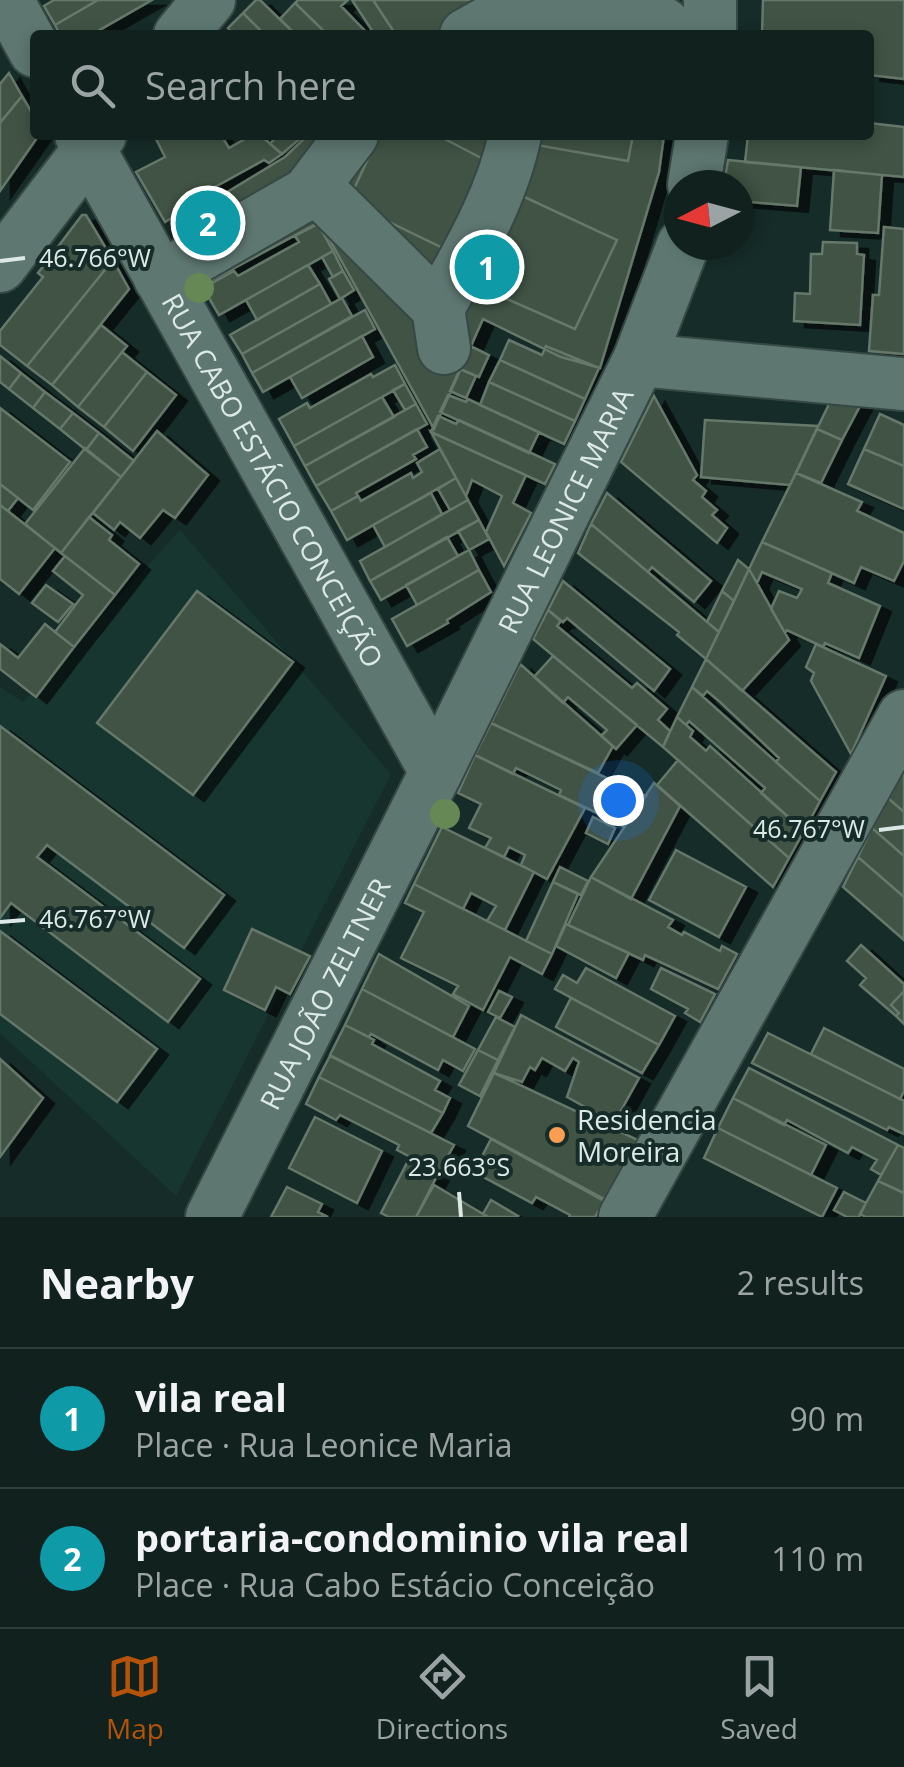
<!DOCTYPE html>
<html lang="en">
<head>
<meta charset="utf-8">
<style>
	body { margin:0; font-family:"Open Sans",sans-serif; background:#192927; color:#f1f3f6 }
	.compass { position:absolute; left:664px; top:170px; width:90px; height:90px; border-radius:50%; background:#10211e; box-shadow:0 5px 15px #0003; rotate:264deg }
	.you { position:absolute; left:618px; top:800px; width:35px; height:35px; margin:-25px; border:8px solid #fff; border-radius:50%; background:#1a73e8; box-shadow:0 0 0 15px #1a73e833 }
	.badge { display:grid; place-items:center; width:65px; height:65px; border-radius:50%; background:#b45309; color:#fff; font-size:32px; font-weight:700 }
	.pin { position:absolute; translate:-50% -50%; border:5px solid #fff; box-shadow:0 2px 10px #0006 }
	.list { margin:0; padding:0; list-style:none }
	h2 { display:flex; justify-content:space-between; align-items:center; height:130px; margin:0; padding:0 40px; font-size:42px }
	h2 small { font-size:32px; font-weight:400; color:#9ca3a4 }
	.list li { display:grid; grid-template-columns:65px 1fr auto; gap:30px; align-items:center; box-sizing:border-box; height:140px; padding:0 40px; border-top:2px solid #303e3c }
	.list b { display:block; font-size:38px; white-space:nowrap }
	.list p { margin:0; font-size:32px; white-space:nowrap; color:#9ca3a4 }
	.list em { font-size:32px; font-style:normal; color:#9ca3a4 }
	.icon { flex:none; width:55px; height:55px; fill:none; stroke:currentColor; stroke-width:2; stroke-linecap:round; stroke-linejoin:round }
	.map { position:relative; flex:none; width:904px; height:1217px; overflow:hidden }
	.search { position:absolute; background:#10211e; box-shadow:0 5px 15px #0003; left:30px; right:30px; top:30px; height:110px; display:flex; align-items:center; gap:25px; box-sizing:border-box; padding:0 35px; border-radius:10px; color:#9ca3a4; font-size:38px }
	.sheet { height:410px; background:#10211e }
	nav { display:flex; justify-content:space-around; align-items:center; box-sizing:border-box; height:140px; border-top:2px solid #303e3c; background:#10211e; font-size:28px; color:#9ca3a4 }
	nav a { display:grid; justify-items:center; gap:5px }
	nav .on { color:#b45309 }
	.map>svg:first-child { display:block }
	.built { fill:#16362f }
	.building { fill:#405245; stroke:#66786b; stroke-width:2.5; filter:url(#shadow) }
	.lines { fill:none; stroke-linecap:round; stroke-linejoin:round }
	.minor-casing { stroke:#364844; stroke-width:56 }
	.minor { stroke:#5e7771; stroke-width:52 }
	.tree { fill:#685 }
	.ticks { fill:none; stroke:#dce9e6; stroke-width:4 }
	.poi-dot { fill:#fb9e51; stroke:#162c28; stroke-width:4 }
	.labels { text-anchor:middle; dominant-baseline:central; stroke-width:8; stroke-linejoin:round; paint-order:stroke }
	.street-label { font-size:28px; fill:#dce9e6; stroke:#162c28 }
	.poi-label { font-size:28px; fill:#dce9e6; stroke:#162c28; text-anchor:start }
	.ticks-label { font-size:25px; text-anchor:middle; fill:#dce9e6; stroke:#162c28; stroke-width:8; stroke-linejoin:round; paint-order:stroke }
</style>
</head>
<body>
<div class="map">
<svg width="904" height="1217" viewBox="0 0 904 1217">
	<defs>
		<filter id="shadow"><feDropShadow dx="11" dy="6" stdDeviation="0" flood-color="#0009"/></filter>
	</defs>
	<rect width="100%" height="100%" fill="#162c28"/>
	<path class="built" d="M 180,530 L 391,774 L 176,1196 L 0,1033 L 0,687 L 23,702 Z"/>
	<path class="building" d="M 54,0 L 98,0 L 55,25 L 44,6 Z
		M 98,0 L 152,0 L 98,31 L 101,35 L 60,35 L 55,25 Z
		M 256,0 L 260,0 L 296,35 L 265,35 L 243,13 Z
		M 298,0 L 348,0 L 341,6 L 369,35 L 328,35 L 295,3 Z
		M 352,0 L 677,0 L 679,27 L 678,35 L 375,35 Z
		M 373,0 L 487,0 L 433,35 L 396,35 Z
		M 763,0 L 904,0 L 904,79 L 869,75 L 869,35 L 762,35 Z
		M 295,3 L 328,35 L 296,35 L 280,19 Z
		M 243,13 L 265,35 L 234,35 L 228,28 Z
		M 9,73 L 22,96 L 0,123 L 0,84 Z
		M 22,96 L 35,118 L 35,135 L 39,135 L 0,191 L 0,123 Z
		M 869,123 L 904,127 L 904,177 L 745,162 L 748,135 L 869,135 Z
		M 154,135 L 221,135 L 229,148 L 252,135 L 260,135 L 282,154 L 269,163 L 264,160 L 195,198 L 197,203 L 165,222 L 136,172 L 165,157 Z
		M 270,135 L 304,135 L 282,154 L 270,144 L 274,139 Z
		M 308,135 L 664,135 L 659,172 L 600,368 L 561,357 L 483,319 L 434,429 L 320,222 L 206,283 L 173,225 L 285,157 Z
		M 379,135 L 437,135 L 485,160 L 445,249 L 348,202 Z
		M 527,135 L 633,135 L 628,161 L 525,143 Z
		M 728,160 L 801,167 L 797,206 L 739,201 L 739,185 L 724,185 Z
		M 834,170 L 882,175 L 878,233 L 830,230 Z
		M 518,194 L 617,240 L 575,329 L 475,285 Z
		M 222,207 L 229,219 L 194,239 L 186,226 Z
		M 82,215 L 86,215 L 113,260 L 27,366 L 0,345 L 0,331 L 43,277 L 38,273 Z
		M 318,224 L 333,251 L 219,315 L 203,288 L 234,271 L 238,276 L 299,242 L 295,236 Z
		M 884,227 L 904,229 L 904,354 L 869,351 L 873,295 L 879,295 Z
		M 823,242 L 857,243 L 857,254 L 864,255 L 860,325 L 794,321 L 795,293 L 810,294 L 811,254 L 822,254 Z
		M 333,251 L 343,271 L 333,277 L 322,257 Z
		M 113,260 L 129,289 L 52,385 L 27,366 Z
		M 308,265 L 320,284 L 257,320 L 246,300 Z
		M 343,271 L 354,290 L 340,299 L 329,279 Z
		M 320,284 L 331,304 L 242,354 L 230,335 Z
		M 342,298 L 352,316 L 252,373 L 242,354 Z
		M 365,310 L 375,329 L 263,392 L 252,373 Z
		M 101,325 L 127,346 L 78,407 L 52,385 Z
		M 362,336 L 373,357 L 302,398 L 290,377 Z
		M 509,340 L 542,355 L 546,346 L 599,368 L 585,399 L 500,360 Z
		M 470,346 L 489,355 L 479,377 L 460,369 Z
		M 122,352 L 147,372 L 104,427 L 78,407 Z
		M 0,356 L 21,373 L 9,389 L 0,382 Z
		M 500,360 L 585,399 L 575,421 L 489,382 Z
		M 395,365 L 405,384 L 294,446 L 279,419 L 307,403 L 310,408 L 371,374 L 373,377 Z
		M 460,369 L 476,376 L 466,398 L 450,391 Z
		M 147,372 L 176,395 L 133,451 L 104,427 Z
		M 21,373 L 45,392 L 33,408 L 9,389 Z
		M 489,382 L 575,421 L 564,444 L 480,405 Z
		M 405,384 L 416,404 L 405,410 L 393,390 Z
		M 45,392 L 73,413 L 60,429 L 33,408 Z
		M 448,395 L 466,402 L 468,399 L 539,432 L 529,453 L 440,412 Z
		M 654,396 L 697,475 L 693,480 L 706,491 L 702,497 L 717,510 L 712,515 L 727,528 L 717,543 L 621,462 Z
		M 382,397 L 394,417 L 305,466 L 294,446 Z
		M 830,402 L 861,404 L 842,440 L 817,429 Z
		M 416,404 L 427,424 L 316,486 L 305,466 Z
		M 0,408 L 70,462 L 33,510 L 0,484 Z
		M 73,413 L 99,433 L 86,450 L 60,429 Z
		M 880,414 L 904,425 L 904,466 L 864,449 Z
		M 438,416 L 456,424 L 459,420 L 555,464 L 545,484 L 431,432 Z
		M 705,420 L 818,426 L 790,485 L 701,477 Z
		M 417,429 L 427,447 L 413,455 L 416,459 L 356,493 L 358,496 L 331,511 L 316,486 Z
		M 817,429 L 842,440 L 821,483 L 796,473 Z
		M 157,431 L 208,475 L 175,518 L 163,510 L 140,538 L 120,522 L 114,530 L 93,513 Z
		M 431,432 L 526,475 L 513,503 L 531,513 L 504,566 L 486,532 L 502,496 L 472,480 L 466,496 Z
		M 99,433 L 134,461 L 121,477 L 86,450 Z
		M 85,448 L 121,477 L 61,553 L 25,524 Z
		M 440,449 L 456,478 L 347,540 L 331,511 L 358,496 L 361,501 L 411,473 L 413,478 L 422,472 L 417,463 Z
		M 864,449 L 904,466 L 904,509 L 848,484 Z
		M 796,473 L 862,502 L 857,511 L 904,533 L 904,561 L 894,581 L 861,567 L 854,583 L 762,542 Z
		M 456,478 L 468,500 L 450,510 L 438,489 Z
		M 0,484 L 18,498 L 8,511 L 0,505 Z
		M 431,493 L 442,514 L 385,547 L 373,525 Z
		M 607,493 L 711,581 L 694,602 L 652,567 L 648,572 L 591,524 Z
		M 468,500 L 479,520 L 370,581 L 360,561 Z
		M 0,505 L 55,548 L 19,594 L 0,579 Z
		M 89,517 L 112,535 L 109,540 L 139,564 L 115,595 L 61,553 Z
		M 479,520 L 489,539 L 469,550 L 458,531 Z
		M 591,524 L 719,632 L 706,659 L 677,635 L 679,632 L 578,553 Z
		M 447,537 L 458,556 L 381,600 L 370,581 Z
		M 762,542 L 832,573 L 828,583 L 880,606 L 859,658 L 825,643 L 823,647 L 787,630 L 785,633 L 771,609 L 779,591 L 797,598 L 802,589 L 762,572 L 757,583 L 749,569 Z
		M 469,550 L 479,570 L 417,605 L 406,585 Z
		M 65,556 L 115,595 L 74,647 L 55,632 L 83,595 L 53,571 Z
		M 738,560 L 749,569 L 734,601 L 722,591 Z
		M 749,569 L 789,640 L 742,691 L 706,659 Z
		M 479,570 L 491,592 L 447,620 L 448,623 L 407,646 L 392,619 Z
		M 563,581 L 670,669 L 654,691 L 567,618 L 563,622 L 548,610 Z
		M 46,585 L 73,604 L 58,622 L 32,603 Z
		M 197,591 L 293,662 L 193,795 L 97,723 Z
		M 722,591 L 734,601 L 719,632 L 707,622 Z
		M 548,610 L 561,621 L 557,626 L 632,688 L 637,683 L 667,709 L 658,720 L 670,731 L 663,747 L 533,639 Z
		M 45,624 L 74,647 L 36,697 L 0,669 L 0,644 L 18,658 Z
		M 816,644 L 886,676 L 851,754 L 811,681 L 814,673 L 806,667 Z
		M 553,656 L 637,725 L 616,749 L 601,736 L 607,730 L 568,697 L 563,703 L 534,677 Z
		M 706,659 L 836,772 L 820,801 L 776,762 L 779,758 L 720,702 L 707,691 L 703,696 L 692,687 Z
		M 520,664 L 613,746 L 598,773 L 491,723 Z
		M 692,687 L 820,801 L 804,831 L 761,793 L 765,788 L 689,721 L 686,725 L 677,717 Z
		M 677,717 L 693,731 L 690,737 L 706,751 L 710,746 L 804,831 L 789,858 L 663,747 Z
		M 491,723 L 613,781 L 597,813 L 559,795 L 561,790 L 516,768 L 513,774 L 475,755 Z
		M 0,726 L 224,895 L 184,948 L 47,845 L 37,857 L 200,979 L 168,1022 L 11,903 L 0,918 Z
		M 475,755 L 585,808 L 547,879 L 521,865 L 525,855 L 509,847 L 504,857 L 485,848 L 491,838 L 469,828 L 481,804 L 458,793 Z
		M 678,760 L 789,858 L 773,887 L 657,785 Z
		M 901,771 L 904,774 L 904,812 L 888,798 Z
		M 654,783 L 680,806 L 631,899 L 591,877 Z
		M 633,790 L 646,796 L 624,827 L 615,822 Z
		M 888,798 L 904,812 L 904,856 L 872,828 Z
		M 593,817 L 615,828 L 608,844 L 586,833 Z
		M 442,827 L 534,872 L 505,930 L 487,921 L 496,906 L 471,893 L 463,909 L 414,884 Z
		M 872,828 L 904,856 L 904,897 L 858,857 Z
		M 676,850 L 746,887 L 719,937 L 649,900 Z
		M 858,857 L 904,897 L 904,940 L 843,887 Z
		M 560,867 L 588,881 L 581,895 L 553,882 Z
		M 591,877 L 673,920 L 668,927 L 682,935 L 684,932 L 720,951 L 722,946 L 737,954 L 718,989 L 645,955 L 643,960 L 568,925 Z
		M 553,882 L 578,894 L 552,954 L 526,941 Z
		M 414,884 L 552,954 L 542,974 L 510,957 L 483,1010 L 453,994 L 458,986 L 401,958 L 424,912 L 405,903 Z
		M 566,924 L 629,953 L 616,978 L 556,946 Z
		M 252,929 L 310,956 L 290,994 L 276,987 L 265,1010 L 224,990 Z
		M 0,931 L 157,1049 L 117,1102 L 0,1014 Z
		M 861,945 L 904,984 L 904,991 L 891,1005 L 899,1013 L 896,1016 L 860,985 L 866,978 L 847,961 Z
		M 379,954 L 469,1006 L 453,1037 L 362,989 Z
		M 586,968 L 675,1016 L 659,1045 L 555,989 L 563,975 L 577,983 Z
		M 661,968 L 715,994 L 700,1022 L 685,1013 L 688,1009 L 651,989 Z
		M 362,989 L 475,1049 L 463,1071 L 443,1060 L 438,1070 L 371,1034 L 369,1037 L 345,1025 Z
		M 499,991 L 512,997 L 500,1018 L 488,1012 Z
		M 904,991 L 904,1024 L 896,1016 L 899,1013 L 891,1005 Z
		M 571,998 L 659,1045 L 642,1073 L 556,1027 Z
		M 521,1015 L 639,1078 L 614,1123 L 567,1097 L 579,1062 L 573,1058 L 565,1071 L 542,1058 L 535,1070 L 530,1067 L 522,1082 L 494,1073 Z
		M 496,1017 L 515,1027 L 498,1060 L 478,1050 Z
		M 345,1025 L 374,1040 L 372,1044 L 440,1081 L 435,1090 L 450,1098 L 443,1113 L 330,1055 Z
		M 824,1028 L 904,1069 L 904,1091 L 900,1099 L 811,1054 Z
		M 768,1033 L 904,1101 L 904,1134 L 889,1127 L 887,1130 L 752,1063 Z
		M 478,1050 L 498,1060 L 480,1096 L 459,1085 Z
		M 330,1056 L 443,1113 L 431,1133 L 319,1077 Z
		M 0,1059 L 43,1098 L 0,1157 Z
		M 749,1068 L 898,1145 L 881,1175 L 871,1169 L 877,1160 L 852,1147 L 848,1153 L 787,1120 L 784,1125 L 733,1098 Z
		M 494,1073 L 640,1141 L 610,1202 L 468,1126 Z
		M 319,1077 L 454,1145 L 439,1172 L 397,1150 L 399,1145 L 340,1115 L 336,1120 L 306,1104 Z
		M 733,1098 L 826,1145 L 811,1175 L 718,1128 Z
		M 315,1117 L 382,1151 L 357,1203 L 289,1168 Z
		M 718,1128 L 837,1188 L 822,1217 L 704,1158 Z
		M 491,1139 L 604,1201 L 595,1217 L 569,1217 L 570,1215 L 536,1197 L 532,1203 L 474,1172 Z
		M 898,1145 L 904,1148 L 904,1193 L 878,1181 Z
		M 410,1157 L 439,1172 L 416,1217 L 389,1217 L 381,1213 Z
		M 878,1181 L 904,1193 L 904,1217 L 866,1217 L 860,1214 Z
		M 434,1185 L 483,1214 L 489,1217 L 416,1217 Z
		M 287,1187 L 322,1204 L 318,1212 L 328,1217 L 271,1217 Z
		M 844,1192 L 866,1203 L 859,1217 L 847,1217 L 834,1210 Z
		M 491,1200 L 518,1216 L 517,1217 L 489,1217 L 483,1214 Z"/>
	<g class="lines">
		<g class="minor-casing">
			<g id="minor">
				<path d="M 7,0 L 35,51"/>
				<path d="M 710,0 L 710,35"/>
				<path d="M 180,35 L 209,0"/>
				<path d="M 466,35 L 519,5 L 541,11"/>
				<path d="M 537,35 L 541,11 L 664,24"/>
				<path id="s1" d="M 81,135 L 436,772"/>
				<path d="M 694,185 L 702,135"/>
				<path d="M 308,193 L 352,135"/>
				<path d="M 0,266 L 100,135"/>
				<path d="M 160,278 L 308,193 L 325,196 L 438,308 L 444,348"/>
				<path d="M 438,308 C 469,253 502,197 515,135"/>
				<path d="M 639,360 L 904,384"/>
				<path id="s2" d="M 212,1217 L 436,772 L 639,360 L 683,245"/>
				<path d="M 625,1217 L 904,716"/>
			</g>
		</g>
		<use href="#minor" class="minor"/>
	</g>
	<g class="tree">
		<circle cx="199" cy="288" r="15"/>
		<circle cx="445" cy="814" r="15"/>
	</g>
	<path class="ticks" d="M 0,261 L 25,258M 879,830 L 904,827M 0,922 L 25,920M 459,1192 L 461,1217"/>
	<circle class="poi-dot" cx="557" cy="1135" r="10"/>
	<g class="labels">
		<g class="street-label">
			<text stroke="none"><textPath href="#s1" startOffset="395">RUA CABO ESTÁCIO CONCEIÇÃO</textPath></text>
			<text stroke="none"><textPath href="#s2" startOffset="790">RUA LEONICE MARIA</textPath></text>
			<text stroke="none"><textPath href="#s2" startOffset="250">RUA JOÃO ZELTNER</textPath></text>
		</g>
		<g class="poi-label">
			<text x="577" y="1119">Residencia<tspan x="577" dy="32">Moreira</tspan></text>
		</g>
	</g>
	<g class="ticks-label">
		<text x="95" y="267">46.766°W</text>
		<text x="809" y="838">46.767°W</text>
		<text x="95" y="928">46.767°W</text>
		<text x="459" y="1176">23.663°S</text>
	</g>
</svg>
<svg class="compass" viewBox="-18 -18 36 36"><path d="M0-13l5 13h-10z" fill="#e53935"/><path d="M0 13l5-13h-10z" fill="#9ca3a4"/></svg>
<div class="you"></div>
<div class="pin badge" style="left:487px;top:267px;background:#0f9aa8">1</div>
<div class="pin badge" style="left:208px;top:223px;background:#0f9aa8">2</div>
<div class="search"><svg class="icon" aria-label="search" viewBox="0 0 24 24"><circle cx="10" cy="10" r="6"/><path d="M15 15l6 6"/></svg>Search here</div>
</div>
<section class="sheet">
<h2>Nearby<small>2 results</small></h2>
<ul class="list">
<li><span class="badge" style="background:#0f9aa8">1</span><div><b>vila real</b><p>Place · Rua Leonice Maria</p></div><em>90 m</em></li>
<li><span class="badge" style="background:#0f9aa8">2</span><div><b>portaria-condominio vila real</b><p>Place · Rua Cabo Estácio Conceição</p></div><em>110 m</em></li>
</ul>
</section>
<nav>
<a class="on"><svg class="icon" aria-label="map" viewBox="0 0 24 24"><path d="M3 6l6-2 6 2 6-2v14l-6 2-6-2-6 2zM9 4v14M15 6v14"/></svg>Map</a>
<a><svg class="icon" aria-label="directions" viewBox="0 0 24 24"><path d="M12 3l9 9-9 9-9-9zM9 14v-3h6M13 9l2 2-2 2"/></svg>Directions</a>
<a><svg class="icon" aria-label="saved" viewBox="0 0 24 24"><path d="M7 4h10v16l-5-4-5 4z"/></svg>Saved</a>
</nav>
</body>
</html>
